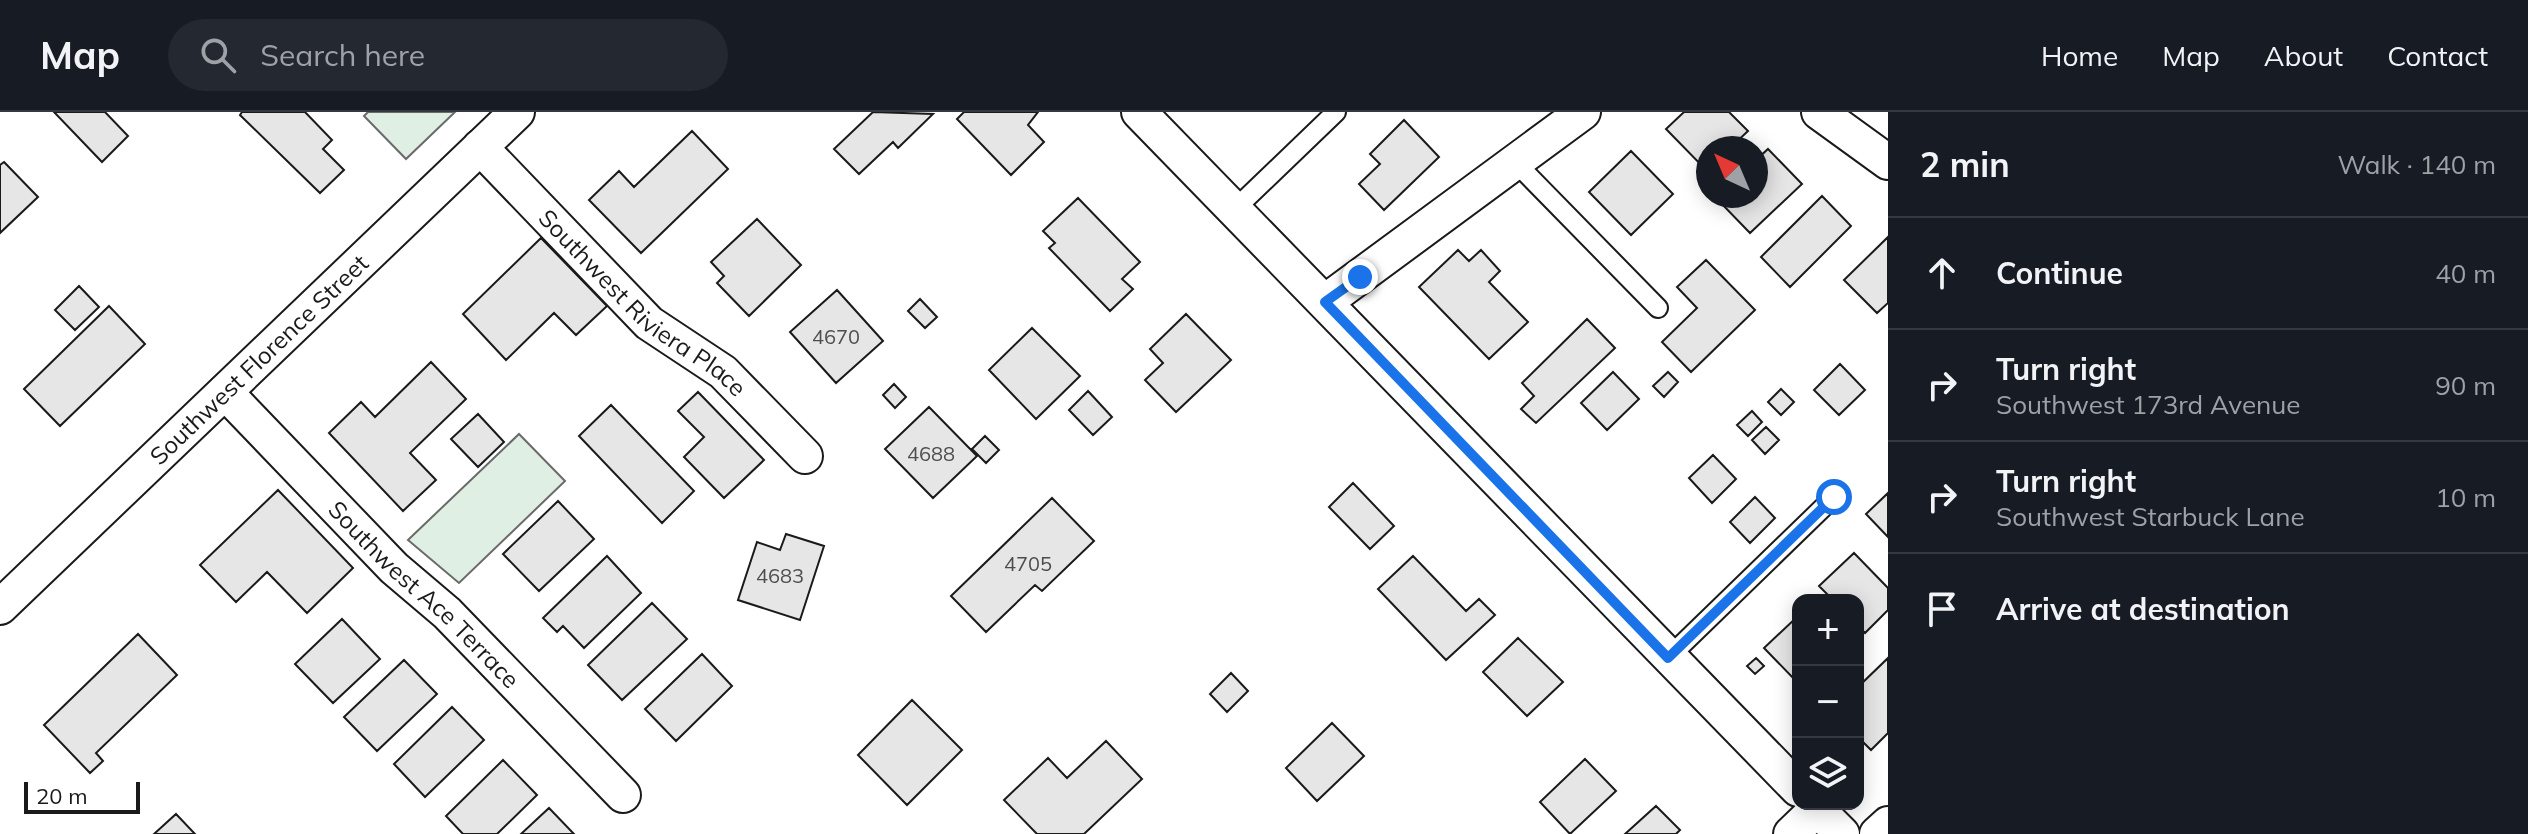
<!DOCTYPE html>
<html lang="en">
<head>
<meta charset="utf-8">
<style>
	body { margin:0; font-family:Mulish,sans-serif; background:#242831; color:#f1f3f6 }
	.controls { position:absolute; right:24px; bottom:24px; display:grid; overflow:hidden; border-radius:16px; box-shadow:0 4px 20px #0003 }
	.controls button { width:72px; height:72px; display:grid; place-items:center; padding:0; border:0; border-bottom:2px solid #363941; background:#171b24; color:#f1f3f6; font:40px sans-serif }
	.compass { position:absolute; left:1696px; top:24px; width:72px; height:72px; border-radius:50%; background:#171b24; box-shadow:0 4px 20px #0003; rotate:316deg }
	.scale { position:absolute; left:24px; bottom:20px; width:116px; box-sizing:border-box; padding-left:8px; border:4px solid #1a1a1a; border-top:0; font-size:22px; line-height:28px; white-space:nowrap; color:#1a1a1a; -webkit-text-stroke:6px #fff; paint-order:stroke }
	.stop { position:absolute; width:24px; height:24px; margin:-18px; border:6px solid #1a73e8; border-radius:50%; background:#fff }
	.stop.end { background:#1a73e8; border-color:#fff; box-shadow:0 2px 8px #0008 }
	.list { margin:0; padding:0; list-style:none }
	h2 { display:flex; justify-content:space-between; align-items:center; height:104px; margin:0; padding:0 32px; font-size:34px }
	h2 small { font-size:26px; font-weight:400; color:#9ea1a6 }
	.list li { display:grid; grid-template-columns:52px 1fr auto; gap:24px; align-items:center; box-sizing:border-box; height:112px; padding:0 32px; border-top:2px solid #363941 }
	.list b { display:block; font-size:30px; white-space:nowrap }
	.list p { margin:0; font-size:26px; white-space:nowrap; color:#9ea1a6 }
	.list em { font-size:26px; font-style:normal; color:#9ea1a6 }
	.icon { flex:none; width:44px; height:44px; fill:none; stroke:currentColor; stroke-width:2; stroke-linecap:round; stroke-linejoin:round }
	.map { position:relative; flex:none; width:1888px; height:722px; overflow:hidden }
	header { display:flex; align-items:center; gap:48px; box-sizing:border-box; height:112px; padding:0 40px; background:#171b24; border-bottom:2px solid #363941 }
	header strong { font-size:38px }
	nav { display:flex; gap:44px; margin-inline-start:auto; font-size:28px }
	.search { width:560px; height:72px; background:#242831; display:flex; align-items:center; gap:20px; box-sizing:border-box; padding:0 28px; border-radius:44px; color:#9ea1a6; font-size:30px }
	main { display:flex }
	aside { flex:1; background:#171b24 }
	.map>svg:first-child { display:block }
	.green { fill:#e0efe3; stroke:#6a6a6a; stroke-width:2 }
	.building { fill:#e6e6e6; stroke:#1a1a1a; stroke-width:2 }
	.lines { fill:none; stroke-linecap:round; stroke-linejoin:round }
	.lane-casing { stroke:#1a1a1a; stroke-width:22 }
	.street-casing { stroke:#1a1a1a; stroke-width:38 }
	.lane { stroke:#fff; stroke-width:18 }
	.street { stroke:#fff; stroke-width:34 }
	.route { stroke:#1a73e8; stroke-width:10 }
	.labels { text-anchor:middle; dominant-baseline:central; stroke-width:6; stroke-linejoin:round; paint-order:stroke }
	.number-label { font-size:20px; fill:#4d4d4d }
	.street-label { font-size:24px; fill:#1a1a1a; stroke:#fff }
</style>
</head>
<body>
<header>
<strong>Map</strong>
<div class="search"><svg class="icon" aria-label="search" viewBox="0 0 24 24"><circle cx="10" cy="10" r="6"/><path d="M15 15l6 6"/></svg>Search here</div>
<nav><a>Home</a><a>Map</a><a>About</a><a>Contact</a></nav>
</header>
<main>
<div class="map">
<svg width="1888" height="722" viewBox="0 0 1888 722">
	<rect width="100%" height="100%" fill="#fff"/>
	<path class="green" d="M 368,0 L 455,0 L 406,47 L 364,4 Z
		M 519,322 L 565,369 L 459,471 L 408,428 Z"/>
	<path class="building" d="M 54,0 L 105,0 L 128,24 L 102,50 Z
		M 242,0 L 305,0 L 332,28 L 323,37 L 344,58 L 320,81 L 240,3 Z
		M 873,0 L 933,2 L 898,36 L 893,30 L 859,62 L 834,37 Z
		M 964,0 L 1038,0 L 1028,13 L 1044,30 L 1011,63 L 957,7 Z
		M 1684,0 L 1729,0 L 1748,19 L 1730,36 L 1708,36 L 1707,59 L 1666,17 Z
		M 1404,8 L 1439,45 L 1384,98 L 1359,72 L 1380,52 L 1370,42 Z
		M 692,19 L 728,57 L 641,141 L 589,88 L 619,59 L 634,75 Z
		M 1768,37 L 1802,72 L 1750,121 L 1716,86 L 1756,84 L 1756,48 Z
		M 1631,39 L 1673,82 L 1631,123 L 1589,80 Z
		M 4,50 L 38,85 L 0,121 L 0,53 Z
		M 1822,84 L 1851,114 L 1790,175 L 1761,145 Z
		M 1078,86 L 1140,150 L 1122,167 L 1133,177 L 1110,199 L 1049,136 L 1055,131 L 1043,119 Z
		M 757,107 L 801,153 L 749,204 L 717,171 L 724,164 L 711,150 Z
		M 1888,125 L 1888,191 L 1877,201 L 1844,168 Z
		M 541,126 L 607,194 L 576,223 L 554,201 L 506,248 L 463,202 Z
		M 1458,138 L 1469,149 L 1481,138 L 1500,159 L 1489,170 L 1528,210 L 1489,247 L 1419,175 Z
		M 1706,148 L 1755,198 L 1691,260 L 1662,230 L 1697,196 L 1677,175 Z
		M 79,174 L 99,195 L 75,218 L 55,198 Z
		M 837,178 L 883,229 L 836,271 L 790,220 Z
		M 920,187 L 937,205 L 925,216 L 908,199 Z
		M 109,194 L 145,232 L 60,314 L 24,277 Z
		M 1186,202 L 1231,248 L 1176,300 L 1145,268 L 1163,251 L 1150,237 Z
		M 1587,207 L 1615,236 L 1536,311 L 1521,297 L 1534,284 L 1522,271 Z
		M 1032,216 L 1080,264 L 1036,307 L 989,258 Z
		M 431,250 L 466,287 L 410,341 L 436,368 L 403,399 L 329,321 L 361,290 L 375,305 Z
		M 1840,252 L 1865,278 L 1839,303 L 1814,278 Z
		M 1613,260 L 1639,287 L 1607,318 L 1581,291 Z
		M 1668,260 L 1678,270 L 1664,285 L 1653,274 Z
		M 894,272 L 906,285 L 895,296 L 883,283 Z
		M 1781,277 L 1794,290 L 1781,303 L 1768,290 Z
		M 1088,279 L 1112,305 L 1093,323 L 1069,298 Z
		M 698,280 L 764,348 L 724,386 L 684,345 L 704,325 L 678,299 Z
		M 611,293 L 694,379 L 662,411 L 579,324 Z
		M 929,295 L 977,344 L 933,386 L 885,337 Z
		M 1752,299 L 1762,310 L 1748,324 L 1737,313 Z
		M 478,302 L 504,330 L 478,355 L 451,327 Z
		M 1766,315 L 1779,328 L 1765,342 L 1752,328 Z
		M 985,324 L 999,338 L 986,351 L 972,337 Z
		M 1713,343 L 1736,367 L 1712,391 L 1689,366 Z
		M 1353,371 L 1394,414 L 1370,437 L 1329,395 Z
		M 278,378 L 353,456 L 307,501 L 267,460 L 236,490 L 200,453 Z
		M 1888,381 L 1888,425 L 1866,402 Z
		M 1755,385 L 1775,406 L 1750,431 L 1730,410 Z
		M 1052,386 L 1094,429 L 1042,479 L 1035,473 L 986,520 L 951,484 Z
		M 558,389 L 594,427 L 539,479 L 503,442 Z
		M 786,422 L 824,434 L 800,508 L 738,488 L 757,430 L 780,438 Z
		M 1854,441 L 1888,476 L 1888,498 L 1865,521 L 1858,514 L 1858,488 L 1833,488 L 1819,474 Z
		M 607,444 L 641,481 L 584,536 L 563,514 L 557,520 L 543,506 Z
		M 1413,444 L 1466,499 L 1479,487 L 1495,503 L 1446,548 L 1378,477 Z
		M 652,491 L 687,527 L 622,588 L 588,553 Z
		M 1798,504 L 1798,571 L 1764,536 Z
		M 342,507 L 380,547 L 333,591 L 295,552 Z
		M 138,522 L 177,563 L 96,641 L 103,649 L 90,661 L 44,613 Z
		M 1518,526 L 1563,570 L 1527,604 L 1483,560 Z
		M 702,542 L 732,574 L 676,629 L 645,597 Z
		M 1756,546 L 1764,554 L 1755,562 L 1747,554 Z
		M 1888,546 L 1888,621 L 1871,638 L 1858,625 L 1858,575 Z
		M 404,548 L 437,582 L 377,639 L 344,605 Z
		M 1231,561 L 1248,579 L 1227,600 L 1210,582 Z
		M 912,588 L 962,638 L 907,693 L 858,643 Z
		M 452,595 L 484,628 L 425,685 L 394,652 Z
		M 1332,611 L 1364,644 L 1317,689 L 1286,656 Z
		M 1106,629 L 1142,667 L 1084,722 L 1037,722 L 1004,688 L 1048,646 L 1067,666 Z
		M 1585,647 L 1616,679 L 1570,722 L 1540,690 Z
		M 503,648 L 537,683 L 497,722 L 463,722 L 446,704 Z
		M 1656,694 L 1680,718 L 1676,722 L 1625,722 Z
		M 549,696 L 574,722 L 521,722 Z
		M 176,702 L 195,722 L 154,722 Z"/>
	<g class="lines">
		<g class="lane-casing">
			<path id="lane" d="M 1514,49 L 1658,196
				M 1234,98 L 1336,0
				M 1668,546 L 1834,385"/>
		</g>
		<g class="street-casing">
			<g id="street">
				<path d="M 1139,0 L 1798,677"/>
				<path d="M 1819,0 L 1888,50"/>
				<path id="s1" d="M 480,35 L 649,211 L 723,260 L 805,344"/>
				<path d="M 1325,190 L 1583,0"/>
				<path id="s2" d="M 225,280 L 394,456 L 447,501 L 623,683"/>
				<path id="s3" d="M 0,495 L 517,0"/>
				<path d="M 1812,692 L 1842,722"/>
				<path d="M 1791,722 L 1817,697"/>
				<path d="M 1877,722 L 1888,712"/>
			</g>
		</g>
		<use href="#lane" class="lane"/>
		<use href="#street" class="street"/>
	</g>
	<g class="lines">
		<path class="route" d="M 1360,165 L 1325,190 L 1668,546 L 1834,385"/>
	</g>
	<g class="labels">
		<g class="number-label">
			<text x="836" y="224">4670</text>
			<text x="931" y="341">4688</text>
			<text x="1028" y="451">4705</text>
			<text x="780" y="463">4683</text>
		</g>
		<g class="street-label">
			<text stroke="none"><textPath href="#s1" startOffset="226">Southwest Riviera Place</textPath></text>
			<text stroke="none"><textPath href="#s3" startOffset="358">Southwest Florence Street</textPath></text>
			<text stroke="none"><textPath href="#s2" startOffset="284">Southwest Ace Terrace</textPath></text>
		</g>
	</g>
</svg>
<div class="controls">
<button>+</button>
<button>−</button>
<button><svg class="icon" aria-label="layers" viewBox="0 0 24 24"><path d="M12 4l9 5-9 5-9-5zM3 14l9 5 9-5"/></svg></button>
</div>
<svg class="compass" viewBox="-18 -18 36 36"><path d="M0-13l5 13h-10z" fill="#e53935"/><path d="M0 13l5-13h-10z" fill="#9ea1a6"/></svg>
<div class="scale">20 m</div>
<div class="stop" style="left:1834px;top:385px"></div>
<div class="stop end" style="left:1360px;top:165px"></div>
</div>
<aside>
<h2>2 min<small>Walk · 140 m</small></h2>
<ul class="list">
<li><svg class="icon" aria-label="ahead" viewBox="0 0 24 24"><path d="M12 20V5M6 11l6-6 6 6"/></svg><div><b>Continue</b></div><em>40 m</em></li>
<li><svg class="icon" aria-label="right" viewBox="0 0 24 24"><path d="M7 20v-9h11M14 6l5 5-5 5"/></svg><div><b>Turn right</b><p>Southwest 173rd Avenue</p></div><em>90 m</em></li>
<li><svg class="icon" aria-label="right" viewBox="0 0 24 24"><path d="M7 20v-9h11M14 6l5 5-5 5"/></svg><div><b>Turn right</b><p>Southwest Starbuck Lane</p></div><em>10 m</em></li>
<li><svg class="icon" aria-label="arrive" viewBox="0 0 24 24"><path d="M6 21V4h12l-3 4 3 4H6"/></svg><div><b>Arrive at destination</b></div></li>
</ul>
</aside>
</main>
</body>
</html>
